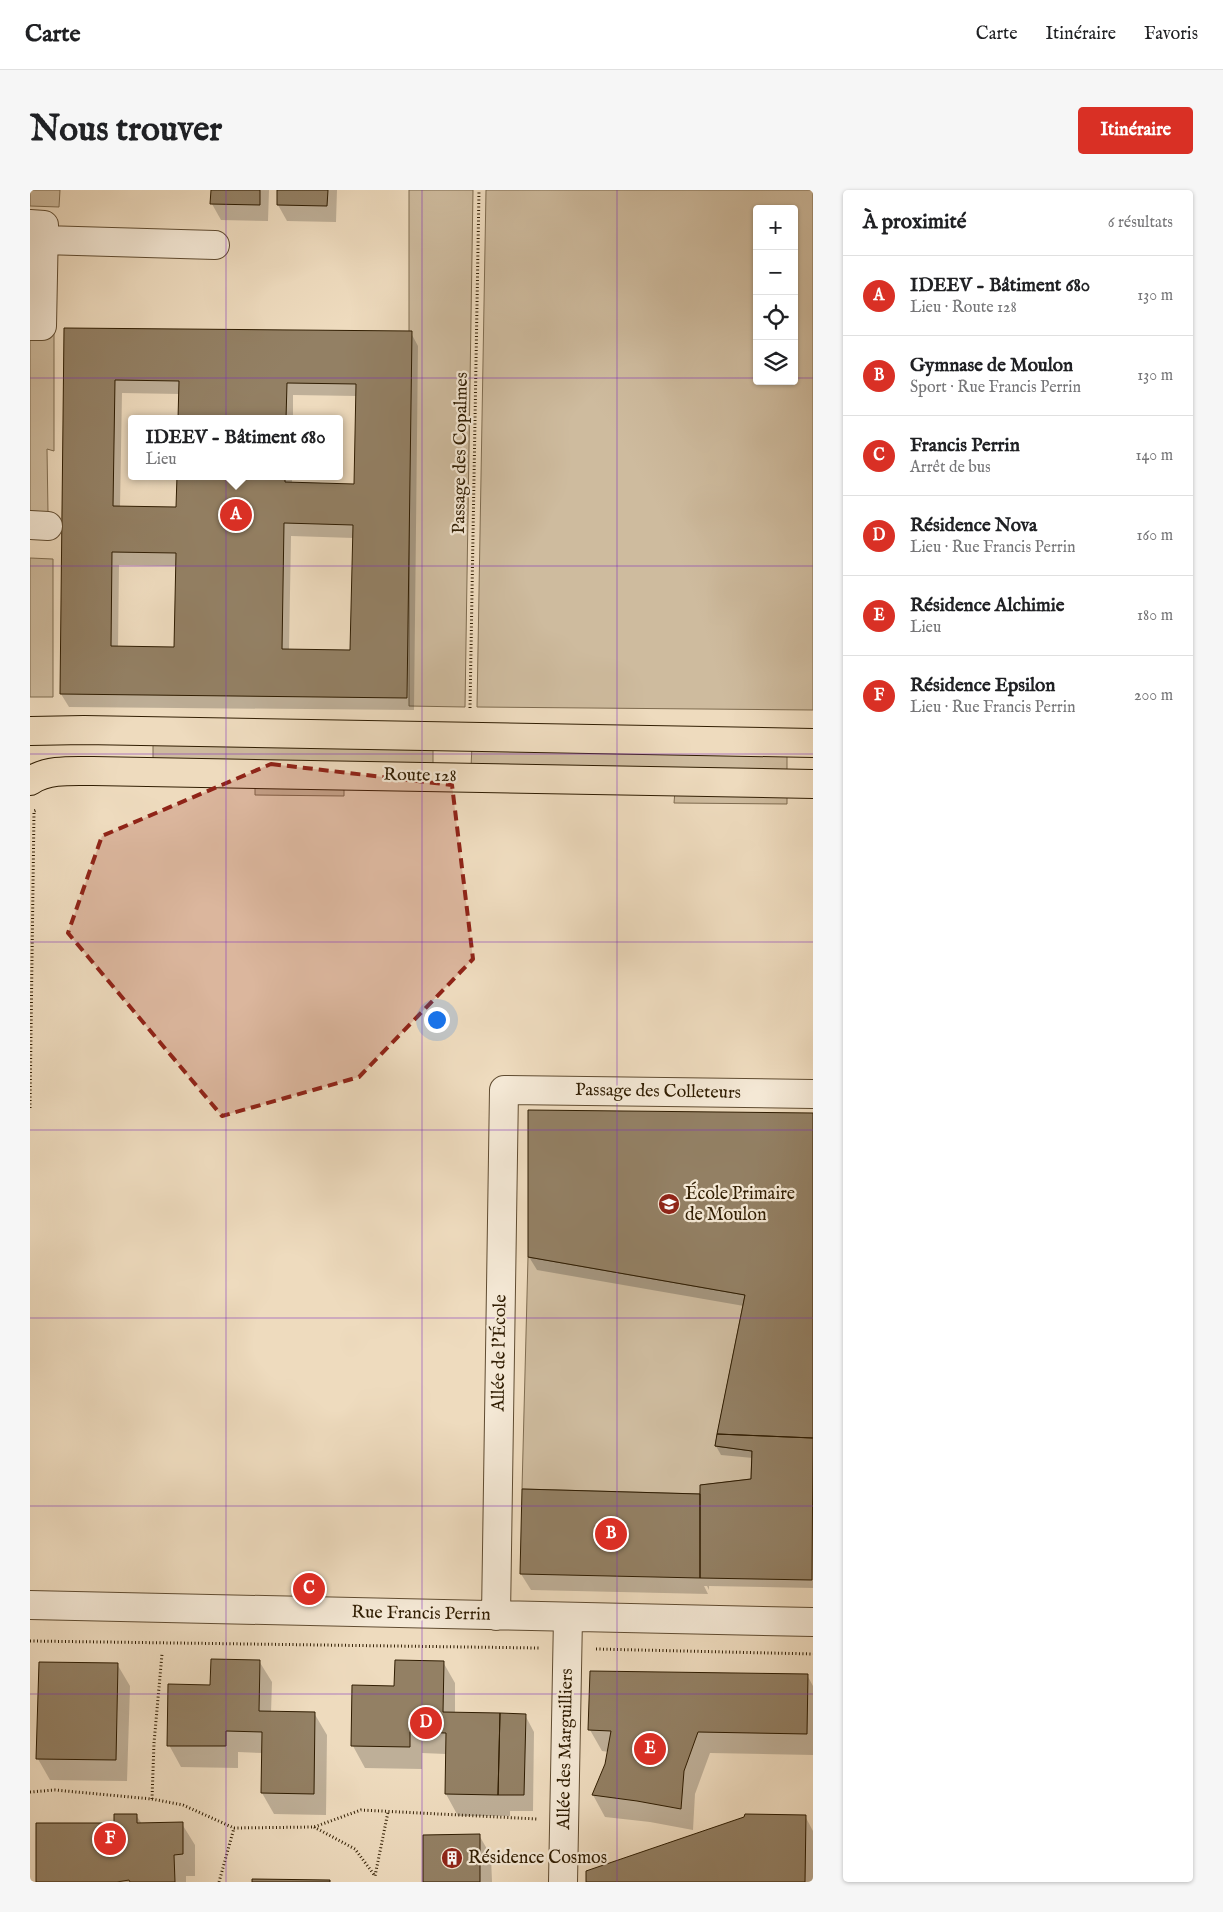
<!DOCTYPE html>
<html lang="fr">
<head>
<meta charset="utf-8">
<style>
	body { margin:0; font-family:"IM FELL English",serif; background:#f6f6f6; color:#202124 }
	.controls { position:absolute; right:15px; top:15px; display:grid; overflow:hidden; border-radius:5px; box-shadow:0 1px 4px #0004 }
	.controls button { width:45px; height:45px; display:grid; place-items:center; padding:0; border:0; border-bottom:1px solid #e0e0e0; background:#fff; color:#202124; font:25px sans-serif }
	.you { position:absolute; left:406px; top:829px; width:18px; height:18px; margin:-12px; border:4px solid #fff; border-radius:50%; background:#1a73e8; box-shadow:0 0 0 8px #1a73e833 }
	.badge { display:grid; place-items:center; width:32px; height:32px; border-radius:50%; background:#d93025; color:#fff; font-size:16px; font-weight:700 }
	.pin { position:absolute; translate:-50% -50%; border:2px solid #fff; box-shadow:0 1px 5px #0006 }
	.popup { position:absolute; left:98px; top:225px; width:215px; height:65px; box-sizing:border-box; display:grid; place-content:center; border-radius:5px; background:#fff; filter:drop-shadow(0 1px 4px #0005); font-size:16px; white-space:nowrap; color:#757577 }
	.popup b { font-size:19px; color:#202124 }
	.popup::after { content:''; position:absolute; left:50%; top:100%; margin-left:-10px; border:10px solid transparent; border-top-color:#fff }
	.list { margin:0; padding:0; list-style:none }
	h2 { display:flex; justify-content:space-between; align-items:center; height:65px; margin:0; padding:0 20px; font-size:21px }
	h2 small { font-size:16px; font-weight:400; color:#757577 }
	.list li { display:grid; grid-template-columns:32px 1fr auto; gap:15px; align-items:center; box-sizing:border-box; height:80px; padding:0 20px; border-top:1px solid #e0e0e0 }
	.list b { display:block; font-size:19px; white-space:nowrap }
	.list p { margin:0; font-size:16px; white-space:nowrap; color:#757577 }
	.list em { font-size:16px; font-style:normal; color:#757577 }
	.icon { flex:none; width:28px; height:28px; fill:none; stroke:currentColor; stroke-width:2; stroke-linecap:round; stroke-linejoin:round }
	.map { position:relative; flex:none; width:783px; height:1692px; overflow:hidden; border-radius:5px }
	header { display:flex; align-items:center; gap:30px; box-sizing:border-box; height:70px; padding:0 25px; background:#fff; border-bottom:1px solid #e0e0e0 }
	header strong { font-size:24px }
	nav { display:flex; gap:28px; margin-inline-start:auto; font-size:18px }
	.intro { display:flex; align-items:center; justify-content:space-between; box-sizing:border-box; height:120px; padding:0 30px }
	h1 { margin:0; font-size:35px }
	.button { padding:12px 22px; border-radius:5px; background:#d93025; color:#fff; font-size:18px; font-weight:700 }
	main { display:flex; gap:30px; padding:0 30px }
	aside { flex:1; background:#fff; border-radius:5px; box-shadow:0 1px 4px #0004 }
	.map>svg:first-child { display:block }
	.green { fill:#cebb9e; stroke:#7f6c50; fill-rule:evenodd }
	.shadow { fill:#0003; fill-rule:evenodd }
	.building { fill:#938064; stroke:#301d02; fill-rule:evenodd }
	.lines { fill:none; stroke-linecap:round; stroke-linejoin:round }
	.minor-casing { stroke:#604c31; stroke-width:30 }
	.major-casing { stroke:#301d02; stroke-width:30 }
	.path { stroke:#301d02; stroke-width:3; stroke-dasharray:1 2.5; stroke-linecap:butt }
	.minor { stroke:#f4e8d5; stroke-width:28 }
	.major { stroke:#eedbbe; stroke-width:28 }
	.marked { fill:#8f2418; fill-opacity:0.2; stroke:#8f2418; stroke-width:4; stroke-dasharray:10 6; stroke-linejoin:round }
	.grid { fill:none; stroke:#7b2cbf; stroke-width:1; stroke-opacity:0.55 }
	.labels { text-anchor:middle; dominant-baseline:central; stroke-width:4.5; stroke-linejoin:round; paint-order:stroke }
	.street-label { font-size:18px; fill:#301d02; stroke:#f4e8d5 }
	.poi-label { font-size:18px; fill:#301d02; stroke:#f4e8d5; text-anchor:start }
</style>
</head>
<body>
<header>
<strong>Carte</strong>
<nav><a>Carte</a><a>Itinéraire</a><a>Favoris</a></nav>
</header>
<div class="intro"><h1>Nous trouver</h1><a class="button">Itinéraire</a></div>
<main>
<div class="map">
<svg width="783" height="1692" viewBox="0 0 783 1692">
	<rect width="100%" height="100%" fill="#eedbbe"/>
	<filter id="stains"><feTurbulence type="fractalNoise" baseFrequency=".004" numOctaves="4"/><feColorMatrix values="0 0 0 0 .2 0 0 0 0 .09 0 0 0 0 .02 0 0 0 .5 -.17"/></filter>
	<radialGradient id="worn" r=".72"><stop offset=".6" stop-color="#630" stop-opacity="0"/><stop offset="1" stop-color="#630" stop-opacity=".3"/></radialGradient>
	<path class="green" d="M 0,0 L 30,0 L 29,17 L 0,16 Z
		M 379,0 L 443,0 L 435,517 L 379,516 Z
		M 456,0 L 783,0 L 783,520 L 447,517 ZM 727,19 L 764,19 L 764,191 L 727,191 Z
		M 24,143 L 24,261 L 17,259 L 18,322 L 0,321 L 0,144 Z
		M 0,368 L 23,369 L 23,507 L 0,507 Z
		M 123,550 L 403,554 L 403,578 L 123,574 Z
		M 442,555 L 757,561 L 757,584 L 441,578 Z
		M 225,593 L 314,595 L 314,606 L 225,605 Z
		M 645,601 L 757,602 L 757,614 L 644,613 Z
		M 498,1067 L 715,1105 L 685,1256 L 722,1261 L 721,1289 L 671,1295 L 670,1304 L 492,1299 Z"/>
	<path class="shadow" d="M 182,0 L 239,0 L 238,31 L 191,30 L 182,14 Z
		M 248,0 L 307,0 L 306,32 L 257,31 L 248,15 Z
		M 35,139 L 381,143 L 388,156 L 384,520 L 39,517 L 31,504 ZM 92,203 L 150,204 L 149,229 L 263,229 L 263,205 L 327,206 L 325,295 L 262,294 L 262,286 L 148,286 L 148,318 L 90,317 ZM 261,346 L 324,348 L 322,462 L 259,460 ZM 89,375 L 147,376 L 145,458 L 88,457 Z
		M 783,924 L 783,1398 L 679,1396 L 679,1400 L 677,1396 L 674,1396 L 678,1404 L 501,1400 L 491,1384 L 722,1290 L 723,1268 L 691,1265 L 686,1256 L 714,1116 L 507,1080 L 499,1067 Z
		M 229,1471 L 242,1492 L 241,1523 L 284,1523 L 297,1545 L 296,1625 L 244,1624 L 232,1603 L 233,1563 L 208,1562 L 208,1578 L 151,1577 L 139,1555 L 182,1496 Z
		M 413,1472 L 425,1493 L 425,1524 L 495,1525 L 504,1542 L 503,1621 L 480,1621 L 480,1626 L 428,1626 L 416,1604 L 416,1564 L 392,1563 L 392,1579 L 335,1578 L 323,1556 L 323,1496 L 366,1497 Z
		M 87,1474 L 100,1496 L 97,1591 L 20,1590 L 8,1569 Z
		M 777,1485 L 783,1496 L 783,1565 L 680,1563 L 665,1604 L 663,1640 L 620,1632 L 575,1627 L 563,1605 L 576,1574 L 579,1562 L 572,1561 L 560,1540 Z
		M 106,1625 L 112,1634 L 152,1634 L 165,1655 L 165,1686 L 156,1686 L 156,1692 L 8,1692 L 85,1634 Z
		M 775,1626 L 783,1641 L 783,1692 L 557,1692 Z
		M 449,1645 L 461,1666 L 462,1692 L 394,1692 Z"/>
	<path class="building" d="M 181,0 L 230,0 L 230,15 L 180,14 Z
		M 247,0 L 298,0 L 297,16 L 247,15 Z
		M 34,138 L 382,141 L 377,508 L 30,504 ZM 85,190 L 149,191 L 148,229 L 256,229 L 257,193 L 326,194 L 324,294 L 255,292 L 255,286 L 147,286 L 146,317 L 83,316 ZM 254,333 L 323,335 L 320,460 L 252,459 ZM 82,362 L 146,363 L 144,457 L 81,456 Z
		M 498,920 L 783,923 L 783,1248 L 687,1244 L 715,1105 L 498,1067 Z
		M 687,1244 L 783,1248 L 782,1390 L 670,1388 L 670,1295 L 721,1289 L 722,1261 L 685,1256 Z
		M 492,1299 L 670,1304 L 670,1388 L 490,1384 Z
		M 181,1469 L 230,1470 L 229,1521 L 285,1522 L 284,1604 L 231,1603 L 232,1542 L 196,1541 L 196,1556 L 137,1556 L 138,1494 L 180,1495 Z
		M 365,1470 L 414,1471 L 413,1522 L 470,1523 L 468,1605 L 415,1604 L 416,1543 L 380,1542 L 380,1557 L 321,1556 L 322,1495 L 364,1496 Z
		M 9,1472 L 88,1473 L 86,1570 L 6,1569 Z
		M 560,1481 L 778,1484 L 777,1544 L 668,1542 L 654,1581 L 651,1619 L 607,1611 L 562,1605 L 575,1574 L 581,1541 L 558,1540 Z
		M 470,1523 L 496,1524 L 494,1605 L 468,1605 Z
		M 84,1624 L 107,1624 L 107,1633 L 153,1632 L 153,1664 L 144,1665 L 145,1692 L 100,1692 L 99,1690 L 87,1692 L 6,1692 L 6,1633 L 84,1633 Z
		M 715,1624 L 776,1625 L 775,1692 L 556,1692 L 556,1681 L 714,1627 Z
		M 450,1644 L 450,1692 L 393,1692 L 393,1645 Z
		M 222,1689 L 300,1690 L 300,1692 L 222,1692 Z"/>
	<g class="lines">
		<g class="minor-casing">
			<path id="minor" d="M 0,34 L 14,35 L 12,136 L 0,136
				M 13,50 L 185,55
				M 0,335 L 18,336
				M 0,1415 L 783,1432
				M 466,1426 L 474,900 L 783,904
				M 533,1692 L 538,1427"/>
		</g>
		<g class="major-casing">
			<path id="major" d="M 0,541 L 54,540 L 783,553
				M 0,591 C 18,579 42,581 63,581 L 783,594"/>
		</g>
		<path class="path" d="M 440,518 L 449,0
			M 0,918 L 4,621 L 7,620
			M 0,1451 L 509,1458
			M 566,1459 L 783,1464
			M 0,1602 L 25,1600 L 122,1609 L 124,1553 L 132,1464
			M 122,1609 L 153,1615 L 204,1638 L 284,1637 L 331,1620 L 507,1629
			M 284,1637 L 325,1659 L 345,1686 L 358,1622
			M 189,1692 L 204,1638"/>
		<use href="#minor" class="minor"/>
		<use href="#major" class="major"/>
	</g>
	<path class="marked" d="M 241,574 L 422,595 L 443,769 L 329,887 L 192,926 L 38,743 L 72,646 Z"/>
	<path class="grid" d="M 196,0 L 196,1692M 392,0 L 392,1692M 587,0 L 587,1692M 0,188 L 727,188M 764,188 L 783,188M 0,376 L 783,376M 0,564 L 783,564M 0,752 L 783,752M 0,940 L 783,940M 0,1128 L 783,1128M 0,1316 L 783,1316M 0,1504 L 783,1504"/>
	<defs>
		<g id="school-disc" transform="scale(1.125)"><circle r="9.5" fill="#8f2418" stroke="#f4e8d5"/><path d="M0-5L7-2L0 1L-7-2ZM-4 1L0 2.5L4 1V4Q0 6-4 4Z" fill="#fff"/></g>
		<g id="building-disc" transform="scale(1.125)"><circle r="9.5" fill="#8f2418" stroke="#f4e8d5"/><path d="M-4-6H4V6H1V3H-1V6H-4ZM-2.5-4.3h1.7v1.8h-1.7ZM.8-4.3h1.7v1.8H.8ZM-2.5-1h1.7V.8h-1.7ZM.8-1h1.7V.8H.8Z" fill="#fff"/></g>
	</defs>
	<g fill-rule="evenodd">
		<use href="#school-disc" x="639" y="1014"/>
		<use href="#building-disc" x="422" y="1668"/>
	</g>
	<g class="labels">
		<g class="street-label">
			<text transform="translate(431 263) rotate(-89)">Passage des Copalmes</text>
			<text transform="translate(390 586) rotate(1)">Route 128</text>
			<text transform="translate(628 902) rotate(1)">Passage des Colleteurs</text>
			<text transform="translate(470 1163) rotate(-89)">Allée de l'École</text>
			<text transform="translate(391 1424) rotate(1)">Rue Francis Perrin</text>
			<text transform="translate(536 1559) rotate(-89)">Allée des Marguilliers</text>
		</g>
		<g class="poi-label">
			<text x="655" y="1004">École Primaire<tspan x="655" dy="21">de Moulon</tspan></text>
			<text x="438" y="1668">Résidence Cosmos</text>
		</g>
	</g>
	<rect width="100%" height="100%" filter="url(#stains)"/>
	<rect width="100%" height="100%" fill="url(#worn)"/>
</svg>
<div class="controls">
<button>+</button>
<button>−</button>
<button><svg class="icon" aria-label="locate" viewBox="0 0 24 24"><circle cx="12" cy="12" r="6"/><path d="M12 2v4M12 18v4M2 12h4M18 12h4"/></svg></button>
<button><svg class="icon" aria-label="layers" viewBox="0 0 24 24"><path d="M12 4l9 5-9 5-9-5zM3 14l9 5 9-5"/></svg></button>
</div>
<div class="you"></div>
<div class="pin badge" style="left:206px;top:325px">A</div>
<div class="popup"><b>IDEEV - Bâtiment 680</b>Lieu</div>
<div class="pin badge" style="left:581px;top:1344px">B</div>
<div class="pin badge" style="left:279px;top:1399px">C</div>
<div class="pin badge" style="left:396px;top:1533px">D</div>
<div class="pin badge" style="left:620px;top:1559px">E</div>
<div class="pin badge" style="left:80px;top:1649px">F</div>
</div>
<aside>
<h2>À proximité<small>6 résultats</small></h2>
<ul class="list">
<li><span class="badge">A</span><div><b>IDEEV - Bâtiment 680</b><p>Lieu · Route 128</p></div><em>130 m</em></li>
<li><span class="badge">B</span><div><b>Gymnase de Moulon</b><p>Sport · Rue Francis Perrin</p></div><em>130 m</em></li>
<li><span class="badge">C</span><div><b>Francis Perrin</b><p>Arrêt de bus</p></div><em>140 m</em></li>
<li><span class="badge">D</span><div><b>Résidence Nova</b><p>Lieu · Rue Francis Perrin</p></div><em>160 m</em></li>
<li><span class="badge">E</span><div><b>Résidence Alchimie</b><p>Lieu</p></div><em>180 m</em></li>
<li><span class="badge">F</span><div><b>Résidence Epsilon</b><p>Lieu · Rue Francis Perrin</p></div><em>200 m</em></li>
</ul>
</aside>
</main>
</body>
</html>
